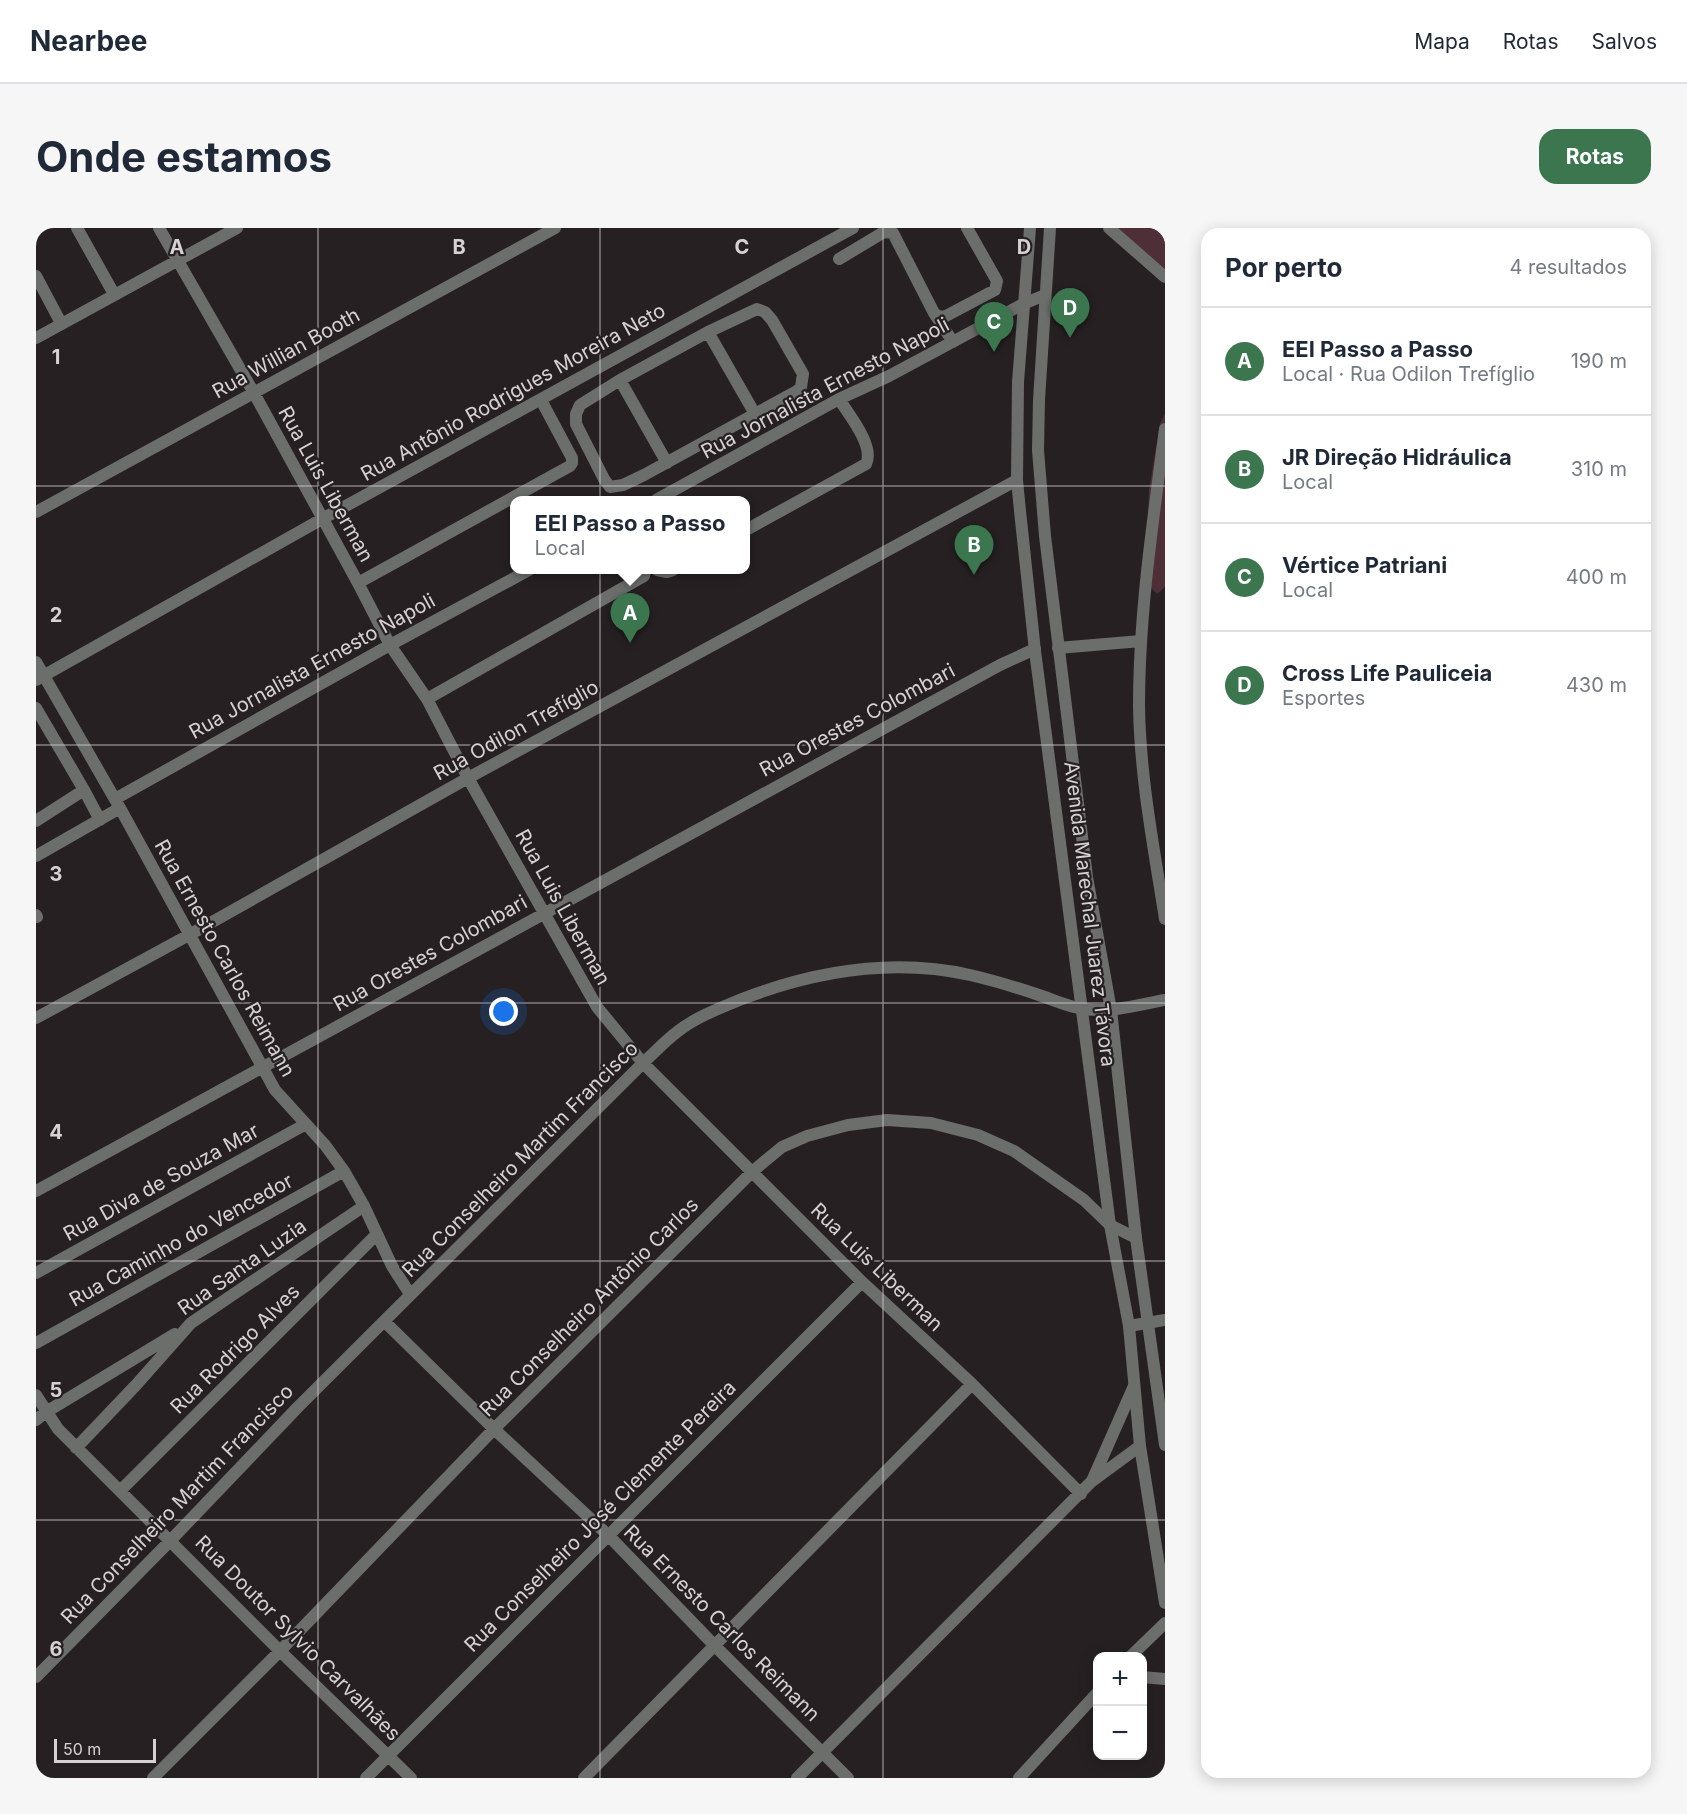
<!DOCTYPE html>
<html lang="pt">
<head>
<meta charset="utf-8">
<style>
	body { margin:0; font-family:Inter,sans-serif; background:#f6f6f7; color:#1f2937 }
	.controls { position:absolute; right:18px; bottom:18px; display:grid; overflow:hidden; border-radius:12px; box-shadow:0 3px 15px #0003 }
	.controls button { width:54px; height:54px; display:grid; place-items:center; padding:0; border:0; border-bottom:2px solid #e0e1e3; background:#fff; color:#1f2937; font:30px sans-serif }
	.scale { position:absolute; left:18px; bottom:15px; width:102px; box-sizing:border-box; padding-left:6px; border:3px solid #d6d2d3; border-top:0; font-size:16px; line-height:21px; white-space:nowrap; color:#d6d2d3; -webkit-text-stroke:4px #262022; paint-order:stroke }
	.you { position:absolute; left:468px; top:784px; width:21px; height:21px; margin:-15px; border:4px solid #fff; border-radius:50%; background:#1a73e8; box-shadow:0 0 0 9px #1a73e833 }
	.badge { display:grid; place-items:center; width:39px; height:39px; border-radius:50%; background:#3c764e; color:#fff; font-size:20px; font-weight:700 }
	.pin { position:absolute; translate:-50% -50px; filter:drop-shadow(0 2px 3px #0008) }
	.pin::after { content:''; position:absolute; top:32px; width:21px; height:18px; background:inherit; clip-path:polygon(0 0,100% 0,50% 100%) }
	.popup { position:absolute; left:474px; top:268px; width:240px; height:78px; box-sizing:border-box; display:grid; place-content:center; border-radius:12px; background:#fff; filter:drop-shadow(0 2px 4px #0005); font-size:20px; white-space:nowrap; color:#747a83 }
	.popup b { font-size:22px; color:#1f2937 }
	.popup::after { content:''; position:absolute; left:50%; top:100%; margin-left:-12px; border:12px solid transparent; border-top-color:#fff }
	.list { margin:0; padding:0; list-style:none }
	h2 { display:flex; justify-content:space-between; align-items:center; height:78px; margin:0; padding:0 24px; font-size:26px }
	h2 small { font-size:20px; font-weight:400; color:#747a83 }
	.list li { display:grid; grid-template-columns:39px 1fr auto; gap:18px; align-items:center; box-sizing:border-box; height:108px; padding:0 24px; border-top:2px solid #e0e1e3 }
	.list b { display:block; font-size:22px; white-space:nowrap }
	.list p { margin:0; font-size:20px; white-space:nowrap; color:#747a83 }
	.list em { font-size:20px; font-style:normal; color:#747a83 }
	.map { position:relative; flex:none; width:1129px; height:1550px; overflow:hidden; border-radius:18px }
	header { display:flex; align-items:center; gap:36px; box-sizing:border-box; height:84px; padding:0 30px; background:#fff; border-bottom:2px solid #e0e1e3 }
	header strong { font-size:28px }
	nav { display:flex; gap:33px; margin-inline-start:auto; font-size:21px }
	.intro { display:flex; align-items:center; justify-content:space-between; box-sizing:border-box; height:144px; padding:0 36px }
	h1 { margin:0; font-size:42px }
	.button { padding:15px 27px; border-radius:18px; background:#3c764e; color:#fff; font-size:21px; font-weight:700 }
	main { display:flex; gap:36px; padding:0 36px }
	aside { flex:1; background:#fff; border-radius:18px; box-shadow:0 3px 15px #0003 }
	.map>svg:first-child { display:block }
	.green { fill:#4e2e37 }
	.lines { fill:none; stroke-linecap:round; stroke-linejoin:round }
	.minor { stroke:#6c6e6c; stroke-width:12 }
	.tertiary { stroke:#6c6e6c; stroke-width:12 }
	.grid { fill:none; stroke:#d6d2d3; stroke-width:1.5; stroke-opacity:0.55 }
	.labels { text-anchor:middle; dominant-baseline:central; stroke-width:4.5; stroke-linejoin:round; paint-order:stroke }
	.street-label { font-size:20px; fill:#d6d2d3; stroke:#262022 }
	.grid-label { font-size:20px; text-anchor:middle; font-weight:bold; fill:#d6d2d3; stroke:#262022; stroke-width:4.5; stroke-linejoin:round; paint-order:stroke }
</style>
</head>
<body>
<header>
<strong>Nearbee</strong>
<nav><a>Mapa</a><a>Rotas</a><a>Salvos</a></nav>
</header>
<div class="intro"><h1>Onde estamos</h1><a class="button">Rotas</a></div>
<main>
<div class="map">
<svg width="1129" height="1550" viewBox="0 0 1129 1550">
	<rect width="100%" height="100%" fill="#262022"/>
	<path class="green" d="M 1081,0 L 1129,0 L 1129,41 L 1127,39 Z
		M 1129,186 L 1129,359 L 1121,366 L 1107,351 L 1115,306 L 1112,286 L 1113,262 L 1124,195 Z"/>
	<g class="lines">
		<path class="minor" d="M 41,0 L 78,66
			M 123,0 L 218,165 L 322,355 L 354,417 L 391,471 L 432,550 L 561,779 L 607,835 L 826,1054 L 936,1156 L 1045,1266
			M 1073,0 L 1129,49
			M 803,31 L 848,4 L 857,5 L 898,85 L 902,88 L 908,89 L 959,62 L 961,53 L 931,0
			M 0,48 L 25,95
			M 721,81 L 729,84 L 736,92 L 767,146 L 765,159 L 761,163 L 608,247 L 587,257 L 574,259 L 568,251 L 540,196 L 540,186 L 544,177 L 584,152 L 672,104 Z
			M 898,85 L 917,114
			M 672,104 L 719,186
			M 0,110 L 201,0
			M 584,152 L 631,235
			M 1129,201 C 1117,293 1103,385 1103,478 C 1104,549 1118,621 1129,691
			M 620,272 L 803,171 L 853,148 L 987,76 L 1009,67
			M 0,284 L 519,0
			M 710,302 L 830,236 C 839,218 813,187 803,171
			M 621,342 L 631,344 L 637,342
			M 322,355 L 534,238 L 536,235 L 536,230 L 505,172
			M 1022,420 L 1105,413
			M 0,434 L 84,580 L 239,862 L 289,917 L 308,943 L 328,978 L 356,1038 L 374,1066
			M 0,452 L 286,291 L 817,0
			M 391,471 L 608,348 L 609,342
			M 0,480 L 48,562
			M 79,571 L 354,417 L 493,342
			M 0,593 L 48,562 L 64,592
			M 0,628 L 84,580
			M 0,687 L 1,689
			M 0,790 L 153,707 L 432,550 L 981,252
			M 0,963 L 808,522 L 964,437 L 999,421
			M 0,1045 L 270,896
			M 349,1094 L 458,1201 L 572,1307 L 679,1418 L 812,1550
			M 1093,1098 L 1129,1092
			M 0,1115 L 308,943
			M 0,1167 L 22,1201 L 244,1423 L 375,1550
			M 0,1192 L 10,1184 L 139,1106
			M 40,1220 L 100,1157 L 155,1095 L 328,978
			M 1056,1253 L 1098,1158
			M 84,1263 L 341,1006
			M 1095,1428 L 1129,1395
			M 0,1449 L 134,1313 L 262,1179 L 607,835 C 618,825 629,813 641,804 C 660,789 684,780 706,771 C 779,743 857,730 934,747 C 956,752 979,759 1000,766 C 1016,771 1031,779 1048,781 C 1075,785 1102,777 1129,772
			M 1106,1449 L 1129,1451
			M 117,1550 L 244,1423 L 458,1201 L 717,943 L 746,919 L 771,908 L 812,897 L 851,892 L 895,895 L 942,907 L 978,923 L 1048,972 L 1074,997 L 1100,1010
			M 330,1550 L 826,1054
			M 548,1550 L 936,1156
			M 761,1550 L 1055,1254 L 1104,1218
			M 983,1550 L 1062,1464"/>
		<path class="tertiary" d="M 994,0 L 982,154 L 981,252 L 984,283 L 999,423 L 1074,997 L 1093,1098 L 1104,1218 L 1129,1375
			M 1014,0 L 1003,172 L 1002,222 L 1009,308 L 1051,649 L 1075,782 L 1100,1010 L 1129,1217"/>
	</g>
	<path class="grid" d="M 282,0 L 282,1550M 564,0 L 564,1550M 847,0 L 847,1550M 0,258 L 1129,258M 0,517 L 1129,517M 0,775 L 1129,775M 0,1033 L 1129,1033M 0,1292 L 1129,1292"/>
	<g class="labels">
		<g class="street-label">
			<text transform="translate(250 125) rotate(-29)">Rua Willian Booth</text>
			<text transform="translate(789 160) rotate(-28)">Rua Jornalista Ernesto Napoli</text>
			<text transform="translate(477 164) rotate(-29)">Rua Antônio Rodrigues Moreira Neto</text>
			<text transform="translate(290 256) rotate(61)">Rua Luis Liberman</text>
			<text transform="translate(276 438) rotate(-29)">Rua Jornalista Ernesto Napoli</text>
			<text transform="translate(821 492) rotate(-28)">Rua Orestes Colombari</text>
			<text transform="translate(480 502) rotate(-29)">Rua Odilon Trefíglio</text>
			<text transform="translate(527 679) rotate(61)">Rua Luis Liberman</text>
			<text transform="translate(1054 686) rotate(83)">Avenida Marechal Juarez Távora</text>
			<text transform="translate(394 725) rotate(-29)">Rua Orestes Colombari</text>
			<text transform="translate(189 730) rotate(61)">Rua Ernesto Carlos Reimann</text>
			<text transform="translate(484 931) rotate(-45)">Rua Conselheiro Martim Francisco</text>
			<text transform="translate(125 954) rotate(-29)">Rua Diva de Souza Mar</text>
			<text transform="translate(145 1012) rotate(-29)">Rua Caminho do Vencedor</text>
			<text transform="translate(206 1039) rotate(-35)">Rua Santa Luzia</text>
			<text transform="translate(841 1039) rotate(44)">Rua Luis Liberman</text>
			<text transform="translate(553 1079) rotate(-45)">Rua Conselheiro Antônio Carlos</text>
			<text transform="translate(199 1121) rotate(-45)">Rua Rodrigo Alves</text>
			<text transform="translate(141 1276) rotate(-46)">Rua Conselheiro Martim Francisco</text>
			<text transform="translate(564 1288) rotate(-45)">Rua Conselheiro José Clemente Pereira</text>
			<text transform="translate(686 1395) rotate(45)">Rua Ernesto Carlos Reimann</text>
			<text transform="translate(262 1410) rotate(45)">Rua Doutor Sylvio Carvalhães</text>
		</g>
	</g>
	<g class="grid-label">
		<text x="141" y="26">A</text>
		<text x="423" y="26">B</text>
		<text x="706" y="26">C</text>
		<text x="988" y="26">D</text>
		<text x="20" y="136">1</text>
		<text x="20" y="394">2</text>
		<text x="20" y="653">3</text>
		<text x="20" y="911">4</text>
		<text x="20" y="1169">5</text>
		<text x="20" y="1428">6</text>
	</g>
</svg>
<div class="controls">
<button>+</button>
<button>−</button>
</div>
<div class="scale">50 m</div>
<div class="you"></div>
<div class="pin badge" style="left:594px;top:415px">A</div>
<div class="popup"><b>EEI Passo a Passo</b>Local</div>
<div class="pin badge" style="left:938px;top:347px">B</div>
<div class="pin badge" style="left:958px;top:124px">C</div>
<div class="pin badge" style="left:1034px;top:110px">D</div>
</div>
<aside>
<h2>Por perto<small>4 resultados</small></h2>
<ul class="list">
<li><span class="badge">A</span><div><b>EEI Passo a Passo</b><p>Local · Rua Odilon Trefíglio</p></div><em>190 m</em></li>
<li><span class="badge">B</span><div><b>JR Direção Hidráulica</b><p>Local</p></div><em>310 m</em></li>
<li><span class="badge">C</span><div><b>Vértice Patriani</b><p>Local</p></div><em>400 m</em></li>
<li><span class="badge">D</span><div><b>Cross Life Pauliceia</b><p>Esportes</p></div><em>430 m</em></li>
</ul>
</aside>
</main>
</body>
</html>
